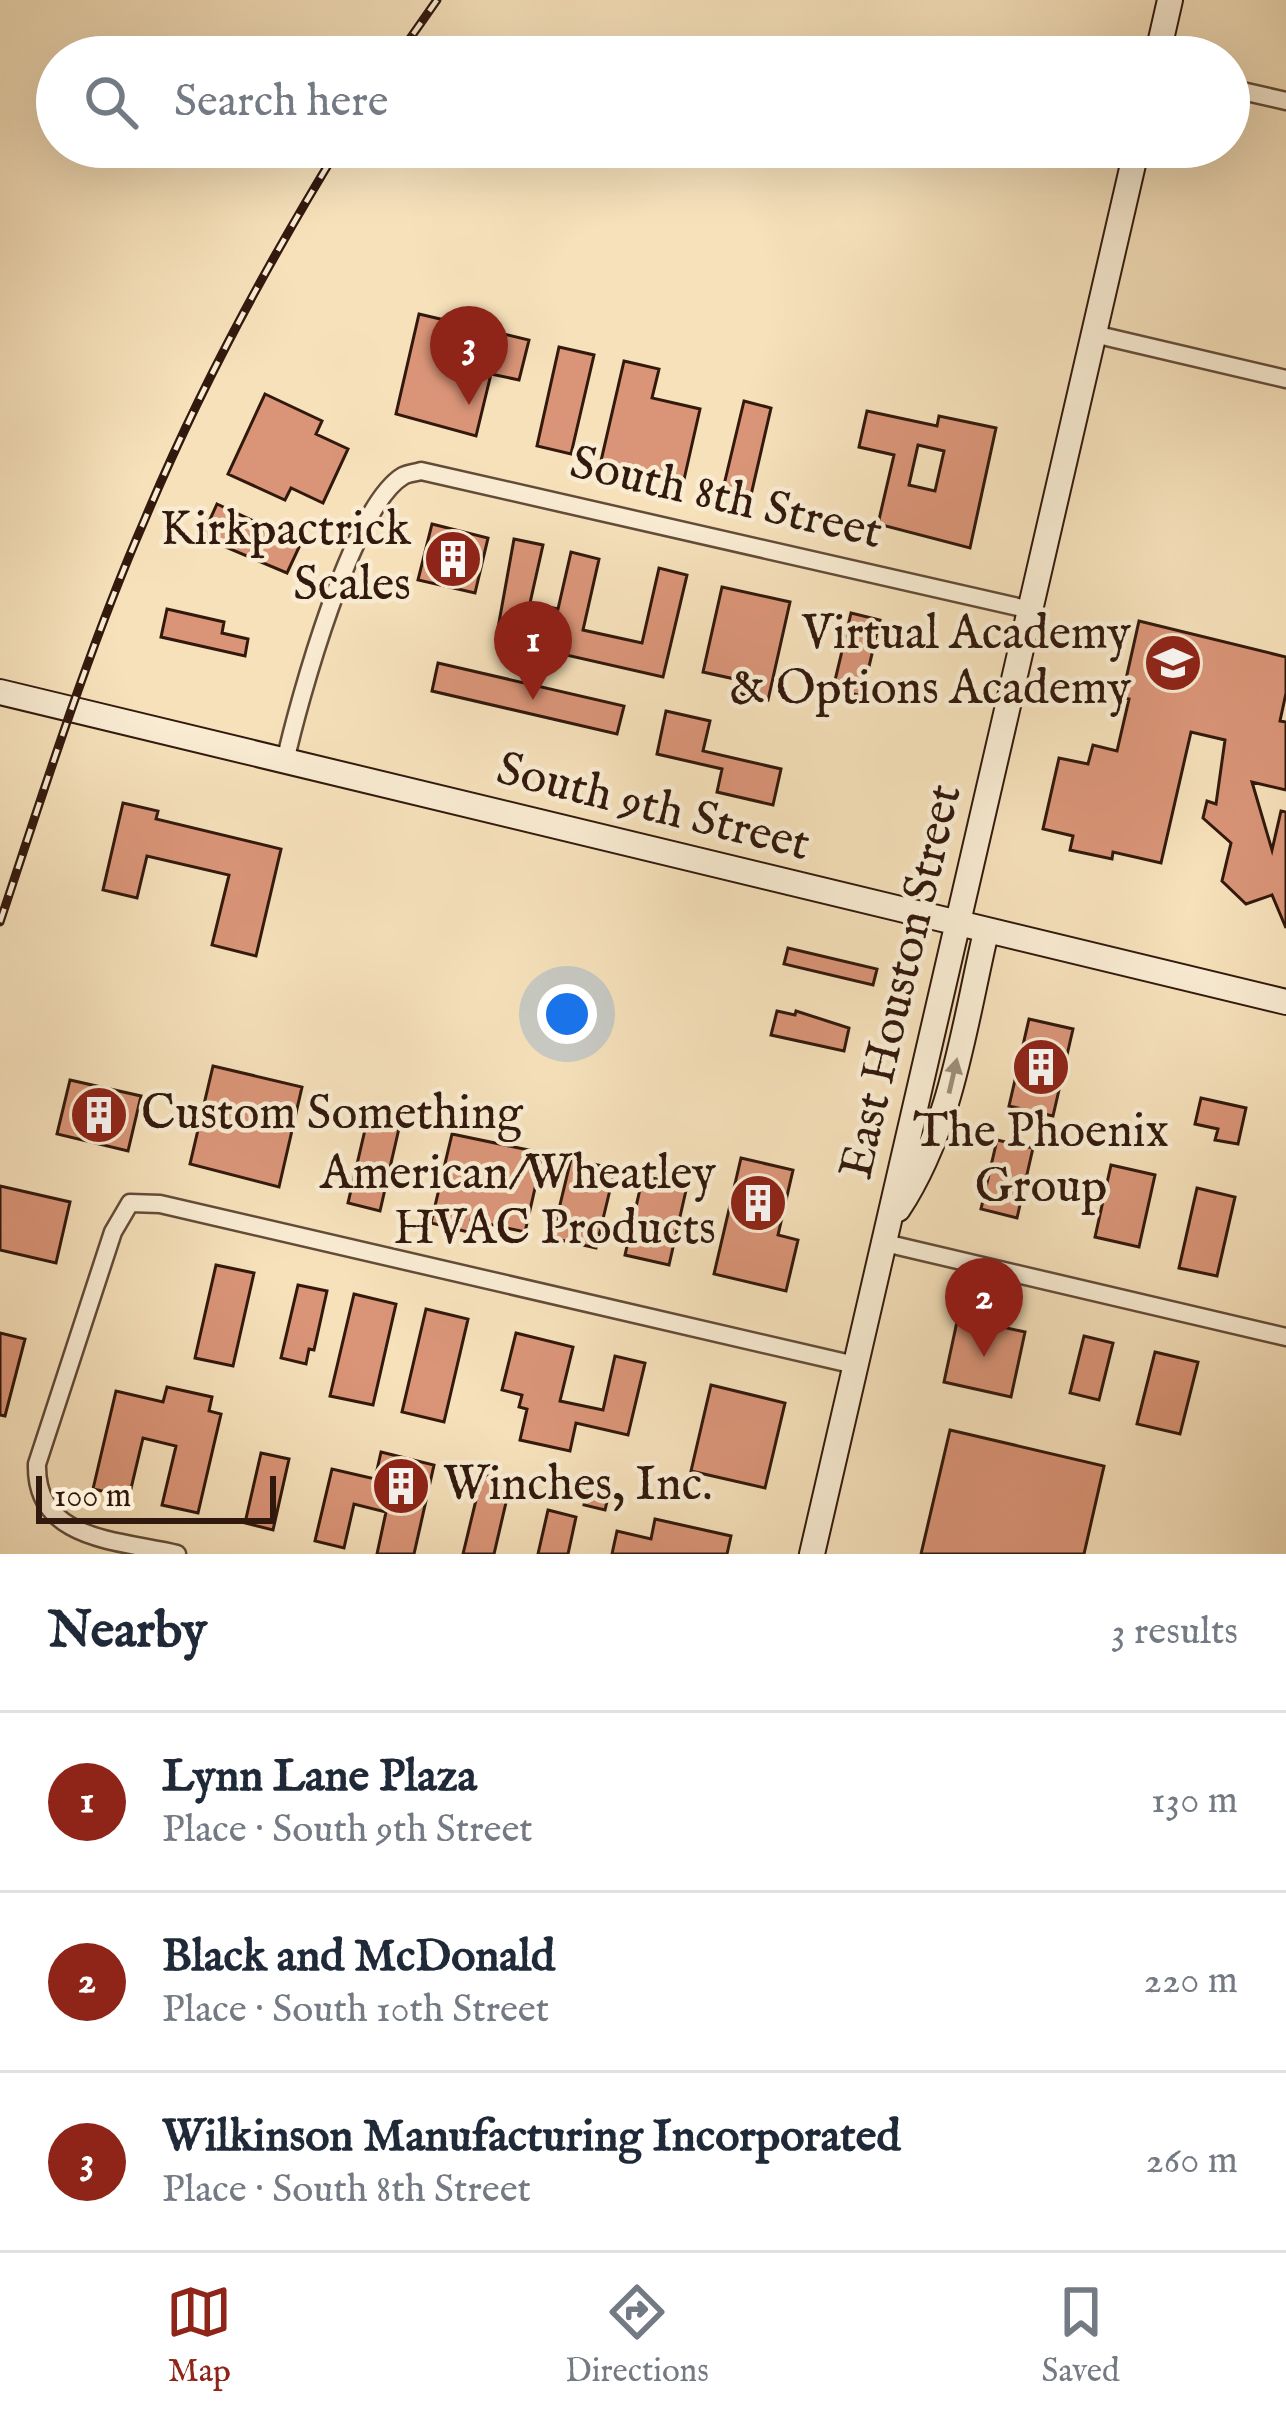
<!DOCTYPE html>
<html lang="en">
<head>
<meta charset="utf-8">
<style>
	body { margin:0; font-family:"IM FELL English",serif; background:#f6f6f7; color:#1f2937 }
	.scale { position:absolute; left:36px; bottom:30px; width:240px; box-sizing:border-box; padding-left:12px; border:6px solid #32190d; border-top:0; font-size:33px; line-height:42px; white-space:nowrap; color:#32190d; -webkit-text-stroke:9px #f9ecd3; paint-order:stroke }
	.you { position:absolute; left:567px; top:1014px; width:42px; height:42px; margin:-30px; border:9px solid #fff; border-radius:50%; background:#1a73e8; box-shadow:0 0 0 18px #1a73e833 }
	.badge { display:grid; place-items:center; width:78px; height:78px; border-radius:50%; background:#8f2418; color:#fff; font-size:39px; font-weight:700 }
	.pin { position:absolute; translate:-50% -99px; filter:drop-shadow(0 3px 6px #0008) }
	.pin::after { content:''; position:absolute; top:63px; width:42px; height:36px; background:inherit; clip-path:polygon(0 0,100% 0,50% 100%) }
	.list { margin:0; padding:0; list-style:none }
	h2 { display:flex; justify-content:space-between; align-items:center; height:156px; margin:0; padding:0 48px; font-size:51px }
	h2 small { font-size:39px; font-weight:400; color:#747a83 }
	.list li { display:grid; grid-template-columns:78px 1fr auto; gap:36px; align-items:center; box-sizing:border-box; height:180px; padding:0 48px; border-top:3px solid #e0e1e3 }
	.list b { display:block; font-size:45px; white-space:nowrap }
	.list p { margin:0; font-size:39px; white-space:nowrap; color:#747a83 }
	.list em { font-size:39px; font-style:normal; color:#747a83 }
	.icon { flex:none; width:66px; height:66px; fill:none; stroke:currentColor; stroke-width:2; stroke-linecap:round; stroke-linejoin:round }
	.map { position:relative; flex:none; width:1286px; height:1554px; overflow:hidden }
	.search { position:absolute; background:#fff; box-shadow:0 12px 48px #0002; left:36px; right:36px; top:36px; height:132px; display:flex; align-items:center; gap:30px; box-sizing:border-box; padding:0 42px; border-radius:66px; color:#747a83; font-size:45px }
	.sheet { height:696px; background:#fff }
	nav { display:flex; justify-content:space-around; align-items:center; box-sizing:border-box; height:168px; border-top:3px solid #e0e1e3; background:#fff; font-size:33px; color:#747a83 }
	nav a { display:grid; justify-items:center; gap:6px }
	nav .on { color:#8f2418 }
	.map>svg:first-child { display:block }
	.building { fill:#da9578; stroke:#32190d; stroke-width:3; fill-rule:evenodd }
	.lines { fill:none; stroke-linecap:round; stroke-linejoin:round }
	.street-casing { stroke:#634b38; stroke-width:21 }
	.secondary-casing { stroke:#32190d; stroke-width:28 }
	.street { stroke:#f9ecd3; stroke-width:16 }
	.secondary { stroke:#f9ecd3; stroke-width:24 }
	.rail-casing { stroke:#32190d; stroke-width:9 }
	.rail { stroke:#f9ecd3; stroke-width:4.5; stroke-dasharray:14; stroke-linecap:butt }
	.oneway { fill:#9f8d7a }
	.labels { text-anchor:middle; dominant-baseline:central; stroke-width:9; stroke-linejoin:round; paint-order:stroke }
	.street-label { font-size:48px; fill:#32190d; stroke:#f9ecd3 }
	.poi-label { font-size:48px; fill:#32190d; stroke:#f9ecd3; text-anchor:end }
</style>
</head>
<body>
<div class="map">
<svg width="1286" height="1554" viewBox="0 0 1286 1554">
	<rect width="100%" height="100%" fill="#f6e1bb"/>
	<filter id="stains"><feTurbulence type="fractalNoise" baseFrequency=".00167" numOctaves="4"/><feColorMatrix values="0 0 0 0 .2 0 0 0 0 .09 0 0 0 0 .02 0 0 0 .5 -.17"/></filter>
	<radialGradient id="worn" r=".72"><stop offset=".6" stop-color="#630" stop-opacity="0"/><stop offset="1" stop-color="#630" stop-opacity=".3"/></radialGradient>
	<path class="building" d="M 419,314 L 529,340 L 519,380 L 491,374 L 476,436 L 396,414 Z
		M 559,347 L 594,355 L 571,454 L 537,446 Z
		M 624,361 L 659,369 L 652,398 L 700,409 L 683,484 L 601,461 Z
		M 265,394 L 322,421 L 316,434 L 348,449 L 323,503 L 291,488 L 285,500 L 228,474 Z
		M 744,401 L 771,408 L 751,495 L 723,489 Z
		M 867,411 L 937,426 L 939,416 L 996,428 L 970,548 L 878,524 L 894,455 L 859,447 ZM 918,445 L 944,451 L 935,491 L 909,485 Z
		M 217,504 L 301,543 L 287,573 L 202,537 Z
		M 432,524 L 488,538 L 475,593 L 418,580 Z
		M 514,539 L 543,545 L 530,603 L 558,609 L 571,552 L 599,559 L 583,630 L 642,643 L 659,568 L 687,575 L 663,677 L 496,639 Z
		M 722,587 L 790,602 L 768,700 L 736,693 L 739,680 L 703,672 Z
		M 167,609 L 224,622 L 222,633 L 248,639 L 245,656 L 161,637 Z
		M 851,613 L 880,620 L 862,696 L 833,689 Z
		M 1139,621 L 1286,657 L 1286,693 L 1280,721 L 1286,722 L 1286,790 L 1252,782 L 1272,850 L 1281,811 L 1286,812 L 1286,928 L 1272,895 L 1246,904 L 1222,881 L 1231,843 L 1203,818 L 1207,801 L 1216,804 L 1225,740 L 1191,732 L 1161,863 L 1113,852 L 1112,859 L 1070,850 L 1073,836 L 1043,829 L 1059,758 L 1088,764 L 1093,745 L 1117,751 L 1129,699 L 1122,697 Z
		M 438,663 L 624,706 L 617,734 L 432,691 Z
		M 666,711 L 710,721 L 703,751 L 781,769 L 773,805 L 717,792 L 722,769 L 657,754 Z
		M 123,803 L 158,811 L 156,819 L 281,849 L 256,956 L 212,945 L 229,875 L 147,856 L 137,898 L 103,890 Z
		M 788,948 L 877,969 L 873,985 L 784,964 Z
		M 777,1011 L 795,1015 L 796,1011 L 849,1028 L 844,1051 L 771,1035 Z
		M 1029,1019 L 1073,1029 L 1053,1116 L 1009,1106 Z
		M 213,1066 L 302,1087 L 279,1187 L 190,1164 Z
		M 70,1080 L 141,1096 L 128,1151 L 57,1134 Z
		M 1201,1098 L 1246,1108 L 1238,1144 L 1215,1140 L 1218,1129 L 1195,1124 Z
		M 371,1104 L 403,1111 L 380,1211 L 348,1203 Z
		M 452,1134 L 543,1153 L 525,1232 L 471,1220 L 468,1232 L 431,1223 Z
		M 997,1140 L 1033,1148 L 1017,1218 L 981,1209 Z
		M 741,1158 L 793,1170 L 778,1235 L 798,1240 L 786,1291 L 714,1274 Z
		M 571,1159 L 615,1169 L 596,1248 L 552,1238 Z
		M 1111,1165 L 1155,1175 L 1139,1247 L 1095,1237 Z
		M 643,1176 L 687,1186 L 669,1265 L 625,1255 Z
		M 0,1186 L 70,1202 L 56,1263 L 0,1250 Z
		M 1197,1188 L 1235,1197 L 1217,1276 L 1179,1268 Z
		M 216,1265 L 254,1273 L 233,1366 L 195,1358 Z
		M 298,1285 L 327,1291 L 314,1350 L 309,1349 L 306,1364 L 281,1358 Z
		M 354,1294 L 396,1304 L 373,1405 L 330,1396 Z
		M 426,1309 L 468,1319 L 444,1422 L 402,1412 Z
		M 958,1317 L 1025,1332 L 1011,1397 L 944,1382 Z
		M 0,1333 L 25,1339 L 5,1416 L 0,1415 Z
		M 516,1333 L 573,1347 L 560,1401 L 603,1410 L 615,1356 L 645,1363 L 628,1435 L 576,1423 L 570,1451 L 520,1440 L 527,1409 L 519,1407 L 522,1395 L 502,1390 Z
		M 1084,1336 L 1113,1343 L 1099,1400 L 1070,1393 Z
		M 1155,1352 L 1198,1362 L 1180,1434 L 1137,1424 Z
		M 711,1385 L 785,1403 L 765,1488 L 691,1471 Z
		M 167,1387 L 212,1397 L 209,1411 L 221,1414 L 198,1513 L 162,1505 L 176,1446 L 143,1438 L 129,1497 L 93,1489 L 116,1391 L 163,1402 Z
		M 950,1430 L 1104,1466 L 1084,1554 L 921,1554 Z
		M 381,1452 L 434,1465 L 414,1554 L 377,1554 L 386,1512 L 354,1504 L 344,1548 L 315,1541 L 332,1469 L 375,1479 Z
		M 261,1453 L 289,1459 L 273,1530 L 245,1523 Z
		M 482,1475 L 511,1481 L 494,1554 L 463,1554 Z
		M 588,1488 L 609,1493 L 605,1510 L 584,1505 Z
		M 548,1510 L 576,1517 L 568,1554 L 538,1554 Z
		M 655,1519 L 731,1536 L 727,1554 L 612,1554 L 617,1531 L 651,1539 Z"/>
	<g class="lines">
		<g class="street-casing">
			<path id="street" d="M 1229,88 L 1286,101
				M 1094,334 L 1286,379
				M 285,762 C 298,703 352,506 403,476 C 408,473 415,473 421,471 L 1031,610
				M 885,1243 L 1286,1337
				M 177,1554 C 118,1540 35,1541 37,1464 L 113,1232 L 130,1203 L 160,1204 L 855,1365"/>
		</g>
		<g class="secondary-casing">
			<path id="secondary" d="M 1157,57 L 1170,0
				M 0,692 L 1286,1002
				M 898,1209 C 952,1127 964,1026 986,932
				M 812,1554 L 1137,147"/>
		</g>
		<use href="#street" class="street"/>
		<use href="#secondary" class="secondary"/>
		<g class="rail-casing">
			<path id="rail" d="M 397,57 L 437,0
				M 0,922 C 45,787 88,650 145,519 C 199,390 266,266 339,147"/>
		</g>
		<use href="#rail" class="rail"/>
	</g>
	<defs><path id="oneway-solid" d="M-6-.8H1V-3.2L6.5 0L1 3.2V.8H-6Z" transform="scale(3)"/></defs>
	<use class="oneway" href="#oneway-solid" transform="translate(953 1076) rotate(-77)"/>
	<defs>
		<g id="building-disc" transform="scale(3)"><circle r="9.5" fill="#8f2418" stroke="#f9ecd3"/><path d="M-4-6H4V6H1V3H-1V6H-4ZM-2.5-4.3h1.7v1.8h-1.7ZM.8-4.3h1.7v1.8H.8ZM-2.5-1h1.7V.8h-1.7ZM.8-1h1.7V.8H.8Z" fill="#fff"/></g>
		<g id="school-disc" transform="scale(3)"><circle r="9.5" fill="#8f2418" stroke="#f9ecd3"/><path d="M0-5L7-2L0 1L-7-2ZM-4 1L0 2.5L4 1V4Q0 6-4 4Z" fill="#fff"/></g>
	</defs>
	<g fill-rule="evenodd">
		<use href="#building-disc" x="453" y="559"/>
		<use href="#school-disc" x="1173" y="663"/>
		<use href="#building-disc" x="1041" y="1067"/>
		<use href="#building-disc" x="99" y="1115"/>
		<use href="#building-disc" x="758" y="1203"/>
		<use href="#building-disc" x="401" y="1486"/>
	</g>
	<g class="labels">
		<g class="street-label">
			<text transform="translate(726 499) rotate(13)">South 8th Street</text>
			<text transform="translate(653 808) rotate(14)">South 9th Street</text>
			<text transform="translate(902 982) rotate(-77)">East Houston Street</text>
		</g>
		<g class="poi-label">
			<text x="411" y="531">Kirkpactrick<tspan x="411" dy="55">Scales</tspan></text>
			<text x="1131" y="635">Virtual Academy<tspan x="1131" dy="55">&amp; Options Academy</tspan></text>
			<text x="141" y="1115" text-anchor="start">Custom Something</text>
			<text x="1041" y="1133" text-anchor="middle">The Phoenix<tspan x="1041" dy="55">Group</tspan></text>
			<text x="716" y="1175">American/Wheatley<tspan x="716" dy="55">HVAC Products</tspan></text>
			<text x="443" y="1486" text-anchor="start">Winches, Inc.</text>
		</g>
	</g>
	<rect width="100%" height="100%" filter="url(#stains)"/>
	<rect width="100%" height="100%" fill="url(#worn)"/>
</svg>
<div class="scale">100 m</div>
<div class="you"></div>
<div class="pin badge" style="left:533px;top:700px">1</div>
<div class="pin badge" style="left:984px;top:1357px">2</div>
<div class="pin badge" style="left:469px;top:405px">3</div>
<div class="search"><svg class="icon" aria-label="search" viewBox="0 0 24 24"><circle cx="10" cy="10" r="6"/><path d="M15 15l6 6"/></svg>Search here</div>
</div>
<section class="sheet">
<h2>Nearby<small>3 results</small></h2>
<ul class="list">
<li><span class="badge">1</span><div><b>Lynn Lane Plaza</b><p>Place · South 9th Street</p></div><em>130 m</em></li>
<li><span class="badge">2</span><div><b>Black and McDonald</b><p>Place · South 10th Street</p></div><em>220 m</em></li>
<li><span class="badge">3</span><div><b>Wilkinson Manufacturing Incorporated</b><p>Place · South 8th Street</p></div><em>260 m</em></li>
</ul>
</section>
<nav>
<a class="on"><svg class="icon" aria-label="map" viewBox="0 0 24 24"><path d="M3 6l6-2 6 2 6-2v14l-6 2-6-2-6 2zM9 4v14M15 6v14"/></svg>Map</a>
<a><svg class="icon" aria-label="directions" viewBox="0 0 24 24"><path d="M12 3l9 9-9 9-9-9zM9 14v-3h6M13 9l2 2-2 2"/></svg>Directions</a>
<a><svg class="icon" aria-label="saved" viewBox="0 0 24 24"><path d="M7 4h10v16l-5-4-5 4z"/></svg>Saved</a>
</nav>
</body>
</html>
